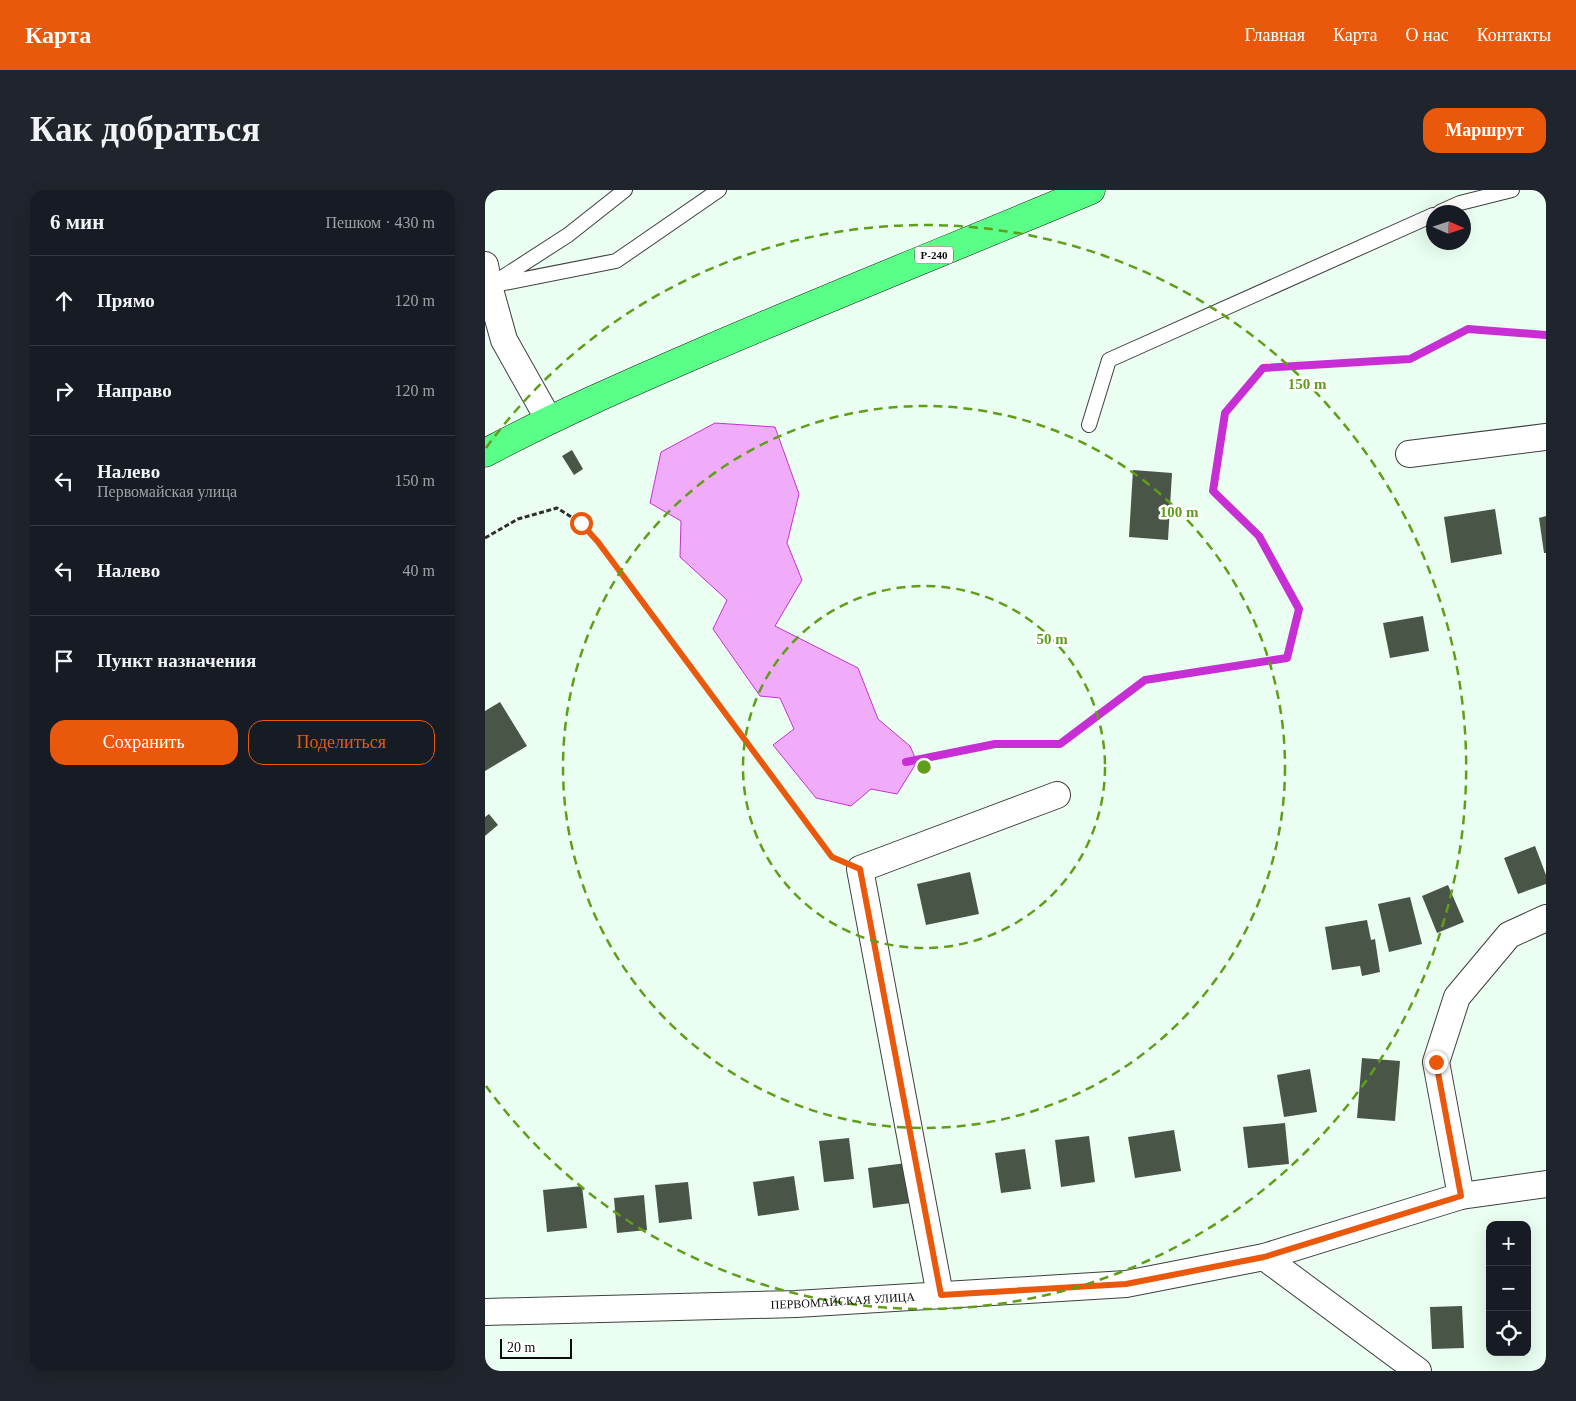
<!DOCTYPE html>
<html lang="ru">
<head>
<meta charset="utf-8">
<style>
	body { margin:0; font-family:Georgia,serif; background:#20242c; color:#f1f3f6 }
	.controls { position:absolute; right:15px; bottom:15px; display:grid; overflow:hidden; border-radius:10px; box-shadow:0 5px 20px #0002 }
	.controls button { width:45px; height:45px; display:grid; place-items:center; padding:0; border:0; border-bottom:1px solid #363941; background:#171b24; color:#f1f3f6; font:25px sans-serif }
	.compass { position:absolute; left:941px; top:15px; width:45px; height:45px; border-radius:50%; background:#171b24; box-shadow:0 5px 20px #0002; rotate:93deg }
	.scale { position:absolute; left:15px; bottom:12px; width:72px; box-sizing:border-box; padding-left:5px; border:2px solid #0c0c0c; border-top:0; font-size:14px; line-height:18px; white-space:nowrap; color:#0c0c0c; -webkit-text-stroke:4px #fff; paint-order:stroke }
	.stop { position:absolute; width:15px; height:15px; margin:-11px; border:4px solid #ea580c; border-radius:50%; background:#fff }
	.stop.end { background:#ea580c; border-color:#fff; box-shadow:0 1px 5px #0008 }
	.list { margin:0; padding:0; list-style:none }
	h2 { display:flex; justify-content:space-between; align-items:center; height:65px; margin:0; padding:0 20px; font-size:21px }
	h2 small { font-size:16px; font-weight:400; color:#9ea1a6 }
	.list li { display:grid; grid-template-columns:32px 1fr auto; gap:15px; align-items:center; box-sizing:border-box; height:90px; padding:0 20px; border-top:1px solid #363941 }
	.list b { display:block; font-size:19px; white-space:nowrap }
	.list p { margin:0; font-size:16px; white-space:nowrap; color:#9ea1a6 }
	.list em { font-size:16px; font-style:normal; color:#9ea1a6 }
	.actions { display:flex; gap:10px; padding:15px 20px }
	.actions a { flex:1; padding:11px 0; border:1px solid #ea580c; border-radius:15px; text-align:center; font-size:18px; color:#ea580c }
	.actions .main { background:#ea580c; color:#fff }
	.icon { flex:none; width:28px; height:28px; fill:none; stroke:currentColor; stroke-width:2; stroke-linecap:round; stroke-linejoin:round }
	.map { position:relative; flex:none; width:1061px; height:1181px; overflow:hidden; border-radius:15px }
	header { display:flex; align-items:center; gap:30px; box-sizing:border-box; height:70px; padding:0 25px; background:#ea580c; color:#fff }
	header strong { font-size:24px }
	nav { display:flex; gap:28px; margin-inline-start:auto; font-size:18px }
	.intro { display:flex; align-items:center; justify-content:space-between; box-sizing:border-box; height:120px; padding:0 30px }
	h1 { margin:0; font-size:35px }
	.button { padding:12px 22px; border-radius:15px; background:#ea580c; color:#fff; font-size:18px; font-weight:700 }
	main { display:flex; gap:30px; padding:0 30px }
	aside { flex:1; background:#171b24; border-radius:15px; box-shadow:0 5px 20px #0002 }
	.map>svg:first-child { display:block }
	.water { fill:#f1acf9; stroke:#c72fd5 }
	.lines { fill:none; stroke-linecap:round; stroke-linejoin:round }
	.stream { stroke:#c72fd5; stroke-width:8 }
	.building { fill:#495547 }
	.lane-casing { stroke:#3f3f3f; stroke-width:16 }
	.street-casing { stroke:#3f3f3f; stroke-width:28 }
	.primary-casing { stroke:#1d1d1d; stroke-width:29 }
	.path { stroke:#2e2e2e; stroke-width:3; stroke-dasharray:5 2.5; stroke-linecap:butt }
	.lane { stroke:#fff; stroke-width:14 }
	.street { stroke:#fff; stroke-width:26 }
	.primary { stroke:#5aff87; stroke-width:28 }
	.route { stroke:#ea580c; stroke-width:6 }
	.ring { fill:none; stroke:#609e1a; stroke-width:2.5; stroke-dasharray:9 6 }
	.labels { text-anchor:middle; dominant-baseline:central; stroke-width:5; stroke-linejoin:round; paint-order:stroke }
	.shield { fill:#fff; stroke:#555; stroke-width:1 }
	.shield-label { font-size:11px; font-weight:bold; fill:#0c0c0c }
	.street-label { font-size:12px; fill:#0c0c0c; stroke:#fff }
	.centre { fill:#609e1a; stroke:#fff; stroke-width:2.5 }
	.ring-label { font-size:15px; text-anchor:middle; font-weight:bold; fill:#609e1a; stroke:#fff; stroke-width:5; stroke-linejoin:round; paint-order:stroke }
</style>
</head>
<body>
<header>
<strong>Карта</strong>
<nav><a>Главная</a><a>Карта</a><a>О нас</a><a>Контакты</a></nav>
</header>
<div class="intro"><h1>Как добраться</h1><a class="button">Маршрут</a></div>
<main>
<aside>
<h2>6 мин<small>Пешком · 430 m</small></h2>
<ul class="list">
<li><svg class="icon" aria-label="ahead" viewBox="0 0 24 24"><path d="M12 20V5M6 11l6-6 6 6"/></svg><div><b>Прямо</b></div><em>120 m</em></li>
<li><svg class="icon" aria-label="right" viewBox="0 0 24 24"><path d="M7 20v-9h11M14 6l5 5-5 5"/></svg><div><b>Направо</b></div><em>120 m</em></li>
<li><svg class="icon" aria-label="left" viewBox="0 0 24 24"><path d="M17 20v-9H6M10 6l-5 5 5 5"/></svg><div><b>Налево</b><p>Первомайская улица</p></div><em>150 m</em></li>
<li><svg class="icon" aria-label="left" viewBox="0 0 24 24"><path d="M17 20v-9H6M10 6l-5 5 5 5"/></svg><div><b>Налево</b></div><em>40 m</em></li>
<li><svg class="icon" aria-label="arrive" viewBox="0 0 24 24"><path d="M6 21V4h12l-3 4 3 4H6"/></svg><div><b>Пункт назначения</b></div></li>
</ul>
<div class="actions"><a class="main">Сохранить</a><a>Поделиться</a></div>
</aside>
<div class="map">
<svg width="1061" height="1181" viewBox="0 0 1061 1181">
	<rect width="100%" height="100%" fill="#eafff1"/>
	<path class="water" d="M 230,233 L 290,237 L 314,304 L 302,353 L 317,390 L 290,436 L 373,478 L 393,529 L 425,556 L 432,572 L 412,604 L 386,599 L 366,616 L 331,608 L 288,555 L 309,539 L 295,508 L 275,506 L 228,439 L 242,410 L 195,367 L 196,331 L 165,313 L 176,262 Z"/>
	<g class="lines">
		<path class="stream" d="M 421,572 L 510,554 L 575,554 L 660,490 L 802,468 L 814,419 L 774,346 L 728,301 L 740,223 L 778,178 L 925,169 L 983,139 L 1061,145"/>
	</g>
	<path class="building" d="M 87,260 L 98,279 L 89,285 L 77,266 Z
		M 648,280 L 687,283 L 683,350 L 644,347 Z
		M 1010,319 L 1017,364 L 966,373 L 959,327 Z
		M 1061,326 L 1061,363 L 1059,363 L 1054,328 Z
		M 938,426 L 944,461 L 905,468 L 898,433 Z
		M 15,512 L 42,556 L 0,581 L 0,521 Z
		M 4,624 L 13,635 L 0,646 L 0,627 Z
		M 1050,656 L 1061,685 L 1061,694 L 1033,704 L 1019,668 Z
		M 485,682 L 494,724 L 441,735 L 432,694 Z
		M 963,695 L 979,732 L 952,743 L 937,706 Z
		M 925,707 L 937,754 L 904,762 L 893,714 Z
		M 882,730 L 886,750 L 890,749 L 895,782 L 877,786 L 875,776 L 847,780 L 840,737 Z
		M 877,868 L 915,871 L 910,931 L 872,928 Z
		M 825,879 L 832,922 L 799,927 L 792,885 Z
		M 800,933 L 804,974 L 763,978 L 758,937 Z
		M 689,940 L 696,981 L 650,988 L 643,947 Z
		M 604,946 L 610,992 L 576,997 L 570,950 Z
		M 364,948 L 369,989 L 339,992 L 334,951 Z
		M 540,959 L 546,999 L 516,1003 L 510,963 Z
		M 421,973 L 426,1013 L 388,1018 L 383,978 Z
		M 309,986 L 314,1020 L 273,1026 L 268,992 Z
		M 203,992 L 207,1029 L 174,1033 L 170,995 Z
		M 97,996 L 102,1038 L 62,1042 L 58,1000 Z
		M 159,1005 L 162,1040 L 132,1043 L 129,1008 Z
		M 977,1116 L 979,1158 L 947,1159 L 945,1117 Z"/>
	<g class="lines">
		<g class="lane-casing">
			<path id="lane" d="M 140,0 L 83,45 L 4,96 L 131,71 L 234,0
				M 955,22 L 975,13 L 1027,0
				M 604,235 L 624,170 L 948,25"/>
		</g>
		<g class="street-casing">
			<g id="street">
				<path d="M 0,75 L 4,96 L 19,150 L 64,230"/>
				<path d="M 924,264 L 1061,247"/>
				<path d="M 976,1006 L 951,872 L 972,807 L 1024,745 L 1061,728"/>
				<path d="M 779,1067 L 933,1181"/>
				<path d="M 455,1105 L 375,679 L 572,605"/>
				<path id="s1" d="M 0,1122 L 311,1114 L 641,1094 L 779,1067 L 976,1006 L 1061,994"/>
			</g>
		</g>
		<g class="primary-casing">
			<path id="primary" d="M 0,263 C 71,225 145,193 219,161 C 347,106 477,54 606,0"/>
		</g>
		<path class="path" d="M 0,348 L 33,329 L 72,318 L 96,333 L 113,352 L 347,667 L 353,670"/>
		<use href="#lane" class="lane"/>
		<use href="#street" class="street"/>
		<use href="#primary" class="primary"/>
	</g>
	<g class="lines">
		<path class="route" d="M 96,333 L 113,352 L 347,667 L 375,679 L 456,1105 L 641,1094 L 779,1067 L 976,1006 L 951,872"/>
	</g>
	<g class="ring">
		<circle cx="439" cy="577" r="181"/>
		<circle cx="439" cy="577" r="361"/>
		<path d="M1 258A542 542 0 1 1 1 896"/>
	</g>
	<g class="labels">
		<rect class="shield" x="430" y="56.5" width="38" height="17" rx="4"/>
		<g class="shield-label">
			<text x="449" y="65">Р-240</text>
		</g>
		<g class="street-label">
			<text stroke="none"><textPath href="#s1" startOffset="358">ПЕРВОМАЙСКАЯ УЛИЦА</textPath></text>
		</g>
	</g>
	<circle cx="439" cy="577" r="8" class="centre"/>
	<g class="ring-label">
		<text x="822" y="199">150 m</text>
		<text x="694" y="327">100 m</text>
		<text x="567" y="454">50 m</text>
	</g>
</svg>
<div class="controls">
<button>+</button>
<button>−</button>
<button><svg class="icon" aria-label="locate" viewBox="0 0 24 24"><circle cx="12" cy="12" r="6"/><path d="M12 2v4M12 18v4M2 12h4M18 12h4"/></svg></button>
</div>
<svg class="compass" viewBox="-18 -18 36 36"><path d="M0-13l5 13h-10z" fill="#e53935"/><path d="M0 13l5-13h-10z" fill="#9ea1a6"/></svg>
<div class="scale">20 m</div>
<div class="stop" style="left:96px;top:333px"></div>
<div class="stop end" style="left:951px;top:872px"></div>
</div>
</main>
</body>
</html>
